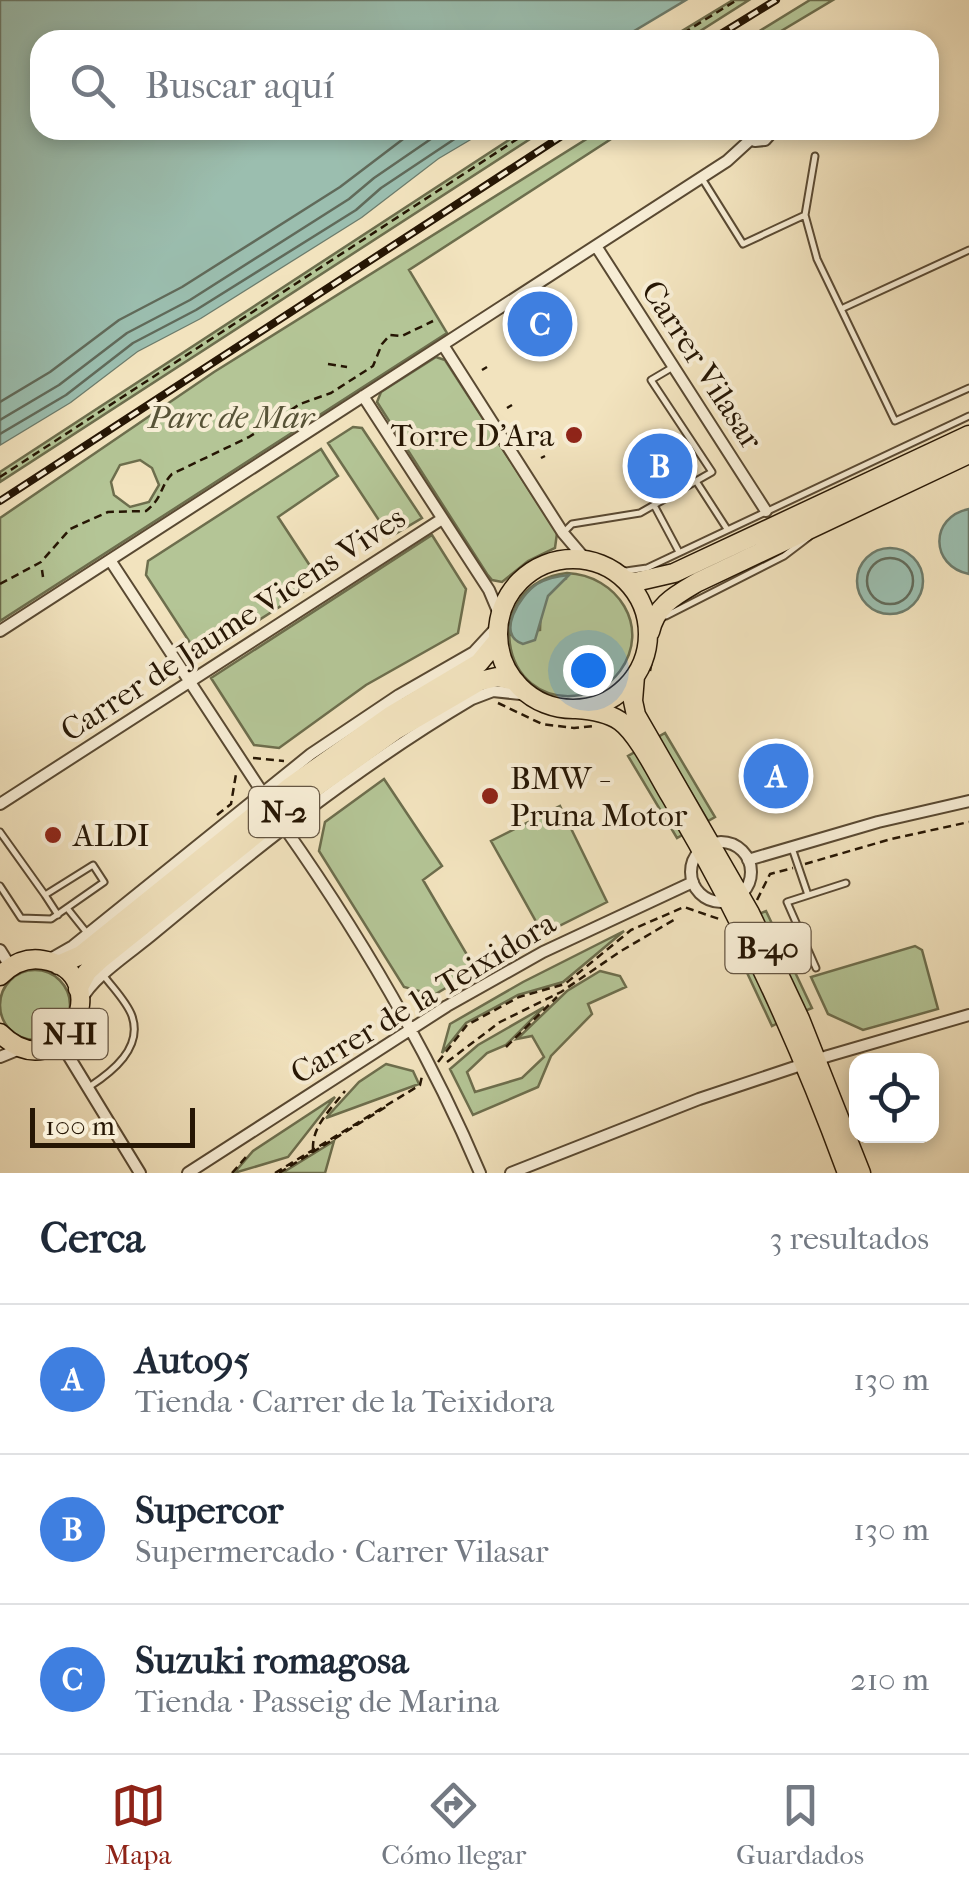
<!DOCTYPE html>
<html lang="es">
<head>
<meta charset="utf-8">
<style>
	body { margin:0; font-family:"IM FELL French Canon",serif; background:#f6f6f7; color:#1f2937 }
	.controls { position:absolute; right:30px; bottom:30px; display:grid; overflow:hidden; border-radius:20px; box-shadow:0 5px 15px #0003 }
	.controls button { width:90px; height:90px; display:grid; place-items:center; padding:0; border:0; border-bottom:2px solid #e0e1e3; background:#fff; color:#1f2937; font:50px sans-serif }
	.scale { position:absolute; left:30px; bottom:25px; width:165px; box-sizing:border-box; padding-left:10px; border:5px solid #261604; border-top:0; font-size:28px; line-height:35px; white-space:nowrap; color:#261604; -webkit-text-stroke:8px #f7edd5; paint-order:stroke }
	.you { position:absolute; left:588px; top:670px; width:35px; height:35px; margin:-25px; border:8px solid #fff; border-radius:50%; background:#1a73e8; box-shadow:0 0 0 15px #1a73e833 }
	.badge { display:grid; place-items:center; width:65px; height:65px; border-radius:50%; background:#8f2418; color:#fff; font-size:32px; font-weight:700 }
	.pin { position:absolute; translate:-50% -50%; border:5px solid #fff; box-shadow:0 2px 10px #0006 }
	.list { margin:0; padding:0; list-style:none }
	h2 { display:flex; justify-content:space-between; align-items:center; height:130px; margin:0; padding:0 40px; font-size:42px }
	h2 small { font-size:32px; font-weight:400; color:#747a83 }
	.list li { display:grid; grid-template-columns:65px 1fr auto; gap:30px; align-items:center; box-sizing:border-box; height:150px; padding:0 40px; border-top:2px solid #e0e1e3 }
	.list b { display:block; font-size:38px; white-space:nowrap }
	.list p { margin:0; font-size:32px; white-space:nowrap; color:#747a83 }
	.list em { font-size:32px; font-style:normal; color:#747a83 }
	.icon { flex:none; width:55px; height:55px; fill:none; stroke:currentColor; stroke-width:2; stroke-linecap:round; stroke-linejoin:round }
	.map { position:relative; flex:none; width:969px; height:1173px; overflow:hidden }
	.search { position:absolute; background:#fff; box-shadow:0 5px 15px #0003; left:30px; right:30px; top:30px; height:110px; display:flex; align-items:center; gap:25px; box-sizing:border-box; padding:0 35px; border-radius:30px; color:#747a83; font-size:38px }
	.sheet { height:580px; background:#fff }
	nav { display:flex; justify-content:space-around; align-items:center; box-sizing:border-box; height:140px; border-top:2px solid #e0e1e3; background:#fff; font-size:28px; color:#747a83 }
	nav a { display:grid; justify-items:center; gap:5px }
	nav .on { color:#8f2418 }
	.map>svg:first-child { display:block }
	.green { fill:#b4c596; stroke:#6d6e4d; stroke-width:2.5; fill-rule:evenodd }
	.water { fill:#9bbeaf; stroke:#6c7b6b; stroke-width:2.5 }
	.pier { fill:#f2e3be }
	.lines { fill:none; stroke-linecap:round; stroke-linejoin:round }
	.shore { stroke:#606a5a; stroke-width:2.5 }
	.service-casing { stroke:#594932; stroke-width:9 }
	.minor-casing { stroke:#594932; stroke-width:14 }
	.primary-casing { stroke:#261604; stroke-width:21 }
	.path { stroke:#261604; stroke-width:2.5; stroke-dasharray:8 5; stroke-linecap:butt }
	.service { stroke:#f7edd5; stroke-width:5 }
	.minor { stroke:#f7edd5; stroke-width:10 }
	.primary { stroke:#f2e3be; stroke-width:18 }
	.rail-casing { stroke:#261604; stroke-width:8 }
	.rail { stroke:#f7edd5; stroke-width:4; stroke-dasharray:11; stroke-linecap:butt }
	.poi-dot { fill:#8f2418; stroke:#f7edd5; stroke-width:4 }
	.labels { text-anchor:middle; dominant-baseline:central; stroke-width:8; stroke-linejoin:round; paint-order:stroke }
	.shield { fill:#f7edd5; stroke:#655643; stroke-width:2.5 }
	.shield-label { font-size:30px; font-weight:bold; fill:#261604 }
	.street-label { font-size:32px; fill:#261604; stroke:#f7edd5 }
	.park-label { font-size:32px; font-style:italic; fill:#585337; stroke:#f7edd5 }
	.poi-label { font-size:32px; fill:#261604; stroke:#f7edd5; text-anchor:start }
</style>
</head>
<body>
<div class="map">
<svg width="969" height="1173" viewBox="0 0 969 1173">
	<rect width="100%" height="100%" fill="#f2e3be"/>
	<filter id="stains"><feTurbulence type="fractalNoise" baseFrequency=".002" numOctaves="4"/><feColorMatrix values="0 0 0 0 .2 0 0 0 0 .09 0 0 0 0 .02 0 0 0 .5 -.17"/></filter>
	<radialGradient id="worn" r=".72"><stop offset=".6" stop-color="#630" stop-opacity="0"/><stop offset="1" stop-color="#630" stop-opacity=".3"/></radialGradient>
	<path class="green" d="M 733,0 L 749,0 L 686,40 L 667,40 Z
		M 810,0 L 833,0 L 766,40 L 745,40 Z
		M 524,130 L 544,130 L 0,482 L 0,472 Z
		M 601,130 L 625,130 L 409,270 L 447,333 L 0,621 L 0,518 L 214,372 ZM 140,460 L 152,468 L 159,485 L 149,502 L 130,507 L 114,495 L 111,482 L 120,465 Z
		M 436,357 L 445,360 L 557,533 L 555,548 L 528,561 L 502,582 L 492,580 L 487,574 L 377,402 L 381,392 Z
		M 353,427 L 362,428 L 422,518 L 390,537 L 328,443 Z
		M 321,449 L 338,476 L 278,517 L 320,581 L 200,658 L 146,575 L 148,561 Z
		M 432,535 L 466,589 L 458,633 L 366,685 L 279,748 L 254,745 L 211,678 Z
		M 567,573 C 617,575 652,627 620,671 C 610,684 596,693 581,695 C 498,709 479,584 567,573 ZM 559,576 L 565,579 C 546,589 540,609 540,630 L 510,635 C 512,606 531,584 559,576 Z
		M 665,733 L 715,817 L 708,821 L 658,737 Z
		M 635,752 L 684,834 L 677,838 L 628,756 Z
		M 384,779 L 442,866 L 423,880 L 476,970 L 434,995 L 404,987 L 319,851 L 325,822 Z
		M 560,806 L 607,902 L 543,934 L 491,841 Z
		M 766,911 L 812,1008 L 805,1011 L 759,914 Z
		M 734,927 L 780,1022 L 772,1026 L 727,930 Z
		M 624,931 L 563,982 L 518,995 L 466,1023 L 442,1053 L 450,1024 L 523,982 Z
		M 915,946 L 922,950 L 938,1009 L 863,1030 L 828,1014 L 811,977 Z
		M0 1005a35 35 0 1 1 70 0a35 35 0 1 1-70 0Z
		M 600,971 L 620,976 L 626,987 L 588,1004 L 592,1014 L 551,1056 L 538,1087 L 473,1115 L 450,1069 L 478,1045 L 544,1007 L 506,1045 L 487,1053 L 467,1072 L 475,1092 L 522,1078 L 544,1057 L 532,1036 L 517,1039 L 567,991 Z
		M 386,1064 L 413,1071 L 419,1084 L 326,1118 L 359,1082 Z
		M 335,1097 L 288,1157 L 234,1173 L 253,1151 Z
		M 334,1141 L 325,1173 L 282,1173 Z"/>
	<path class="water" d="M 0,0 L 686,0 L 619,40 L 40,40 L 40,130 L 488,130 L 439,159 L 362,218 L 201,319 L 138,352 L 71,403 L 0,446 Z
		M 969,509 L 969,574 C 930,566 929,517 969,509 Z
		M857 581a33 33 0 1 1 66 0a33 33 0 1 1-66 0Z
		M 569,575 L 548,596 L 535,640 L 523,644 C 495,635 520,595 537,584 C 547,578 558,576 569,575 Z"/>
	<path class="pier" d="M 488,130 L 493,130 L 491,134 L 442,163 L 365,222 L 204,323 L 141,356 L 74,408 L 0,451 L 0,446 L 71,403 L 138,352 L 201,319 L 362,218 L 439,159 Z"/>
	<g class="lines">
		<path class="shore" d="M 0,402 L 50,372 L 119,320 L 182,287 L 340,187 L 415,130
			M 0,420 L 59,385 L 127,333 L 190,300 L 349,199 L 374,178 L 444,130
			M 0,434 L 66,395 L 133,343 L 196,310 L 356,210 L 381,188 L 468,130
			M867 581a23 23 0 1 1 46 0a23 23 0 1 1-46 0Z"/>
		<g class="service-casing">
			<path id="service" d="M 703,180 L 743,244 L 805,215 L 815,156
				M 805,215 L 817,259 L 895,421 L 969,388
				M 841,309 L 969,250
				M 696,481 L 727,529
				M 655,507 L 679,552
				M 563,533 L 572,524 L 640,513 L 712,472 L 651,380 L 673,367
				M 605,565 L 626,571 L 647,568 L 969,416
				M 666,616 L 784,556 L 809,537
				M 0,832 L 45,895 L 93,865 L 104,882 L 51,919 L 21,918 L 0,886
				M 792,848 L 808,895
				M 45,895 L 58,915
				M 67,908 L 87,933
				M 816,968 L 787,902 L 846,883
				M 89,1087 C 112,1072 143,1048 132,1016 C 127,1002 113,988 104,976"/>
		</g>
		<g class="minor-casing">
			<path id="minor" d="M 741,130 L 755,141 L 765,140 L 774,130
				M 596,246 L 766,511
				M 443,345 L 563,533 L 586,560
				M 363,396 L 489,590 L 500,616
				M 110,560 L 262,792
				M 0,631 L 727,161 L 750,140
				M 0,804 L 442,519
				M 284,827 C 360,935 429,1052 480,1173
				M691 872a30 30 0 1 1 60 0a30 30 0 1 1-60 0Z
				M 748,860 L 878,822 L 969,801
				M 0,950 L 10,966
				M 52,958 L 73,946 L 311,754 L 399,695 L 474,652 L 499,625
				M 81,1001 C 91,978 133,951 153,934 C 255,849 357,767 472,699 L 493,691 L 530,695
				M 60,1042 L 140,1173
				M 0,1057 L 22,1048
				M 188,1173 L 447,1006 L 543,952 L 693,882
				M 511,1173 L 699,1099 L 828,1056 L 969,1015"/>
		</g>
		<g class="primary-casing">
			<path id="primary" d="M498 634a75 75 0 1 1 150 0a75 75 0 1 1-150 0Z
				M 626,580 L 635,582 L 674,573 L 969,435
				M 650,632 C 656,605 676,595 698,582 L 969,454
				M 635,676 L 633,701 L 636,715 L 750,913 L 800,1019 L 861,1173
				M 576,709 C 591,710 607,712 620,721 C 639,735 658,776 671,797 C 742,917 799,1042 847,1173
				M 58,965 L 81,955 L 291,786 L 390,716 L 479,663 L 498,640
				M 0,976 C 12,964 26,957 43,960 C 121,972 62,1095 0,1033
				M 78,989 L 87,972 L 101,959 L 302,797 L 396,730 L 480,681 L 497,677 L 515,681"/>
		</g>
		<path class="path" d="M 672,40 L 737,0
			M 328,364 L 347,367
			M 482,370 L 487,367
			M 507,408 L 512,405
			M 541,458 L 545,456
			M 0,477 L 531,130
			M 42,570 L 43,577
			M 0,584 L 41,562 L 70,529 L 108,512 L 146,511 C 163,498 160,486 172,474 L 249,437 L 300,404 L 331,393 L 373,366 L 382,344 L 390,335 L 402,336 L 433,321
			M 650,671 L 655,645
			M 498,703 L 542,724 L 574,728 L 594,726
			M 253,758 L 284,761
			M 217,815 L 231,804 L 236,774
			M 805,864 L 891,839 L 969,822
			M 757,900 L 770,874 L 793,868
			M 506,1047 L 557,997
			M 438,1062 L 467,1025 L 519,997 L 565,984 L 631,930 L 684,907 L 722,920
			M 447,1062 L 500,1022 L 561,992 L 621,951 L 677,918
			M 313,1149 C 312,1126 331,1109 345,1091
			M 232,1173 L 246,1157
			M 275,1173 L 420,1085 L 422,1076
			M 279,1173 L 389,1105"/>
		<use href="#service" class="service"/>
		<use href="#minor" class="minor"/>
		<use href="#primary" class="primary"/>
		<g class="rail-casing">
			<path id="rail" d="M 711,40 L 776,0
				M 0,501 L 571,130"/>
		</g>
		<use href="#rail" class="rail"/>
	</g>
	<g class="poi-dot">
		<circle cx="574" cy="435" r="10"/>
		<circle cx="490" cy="796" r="10"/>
		<circle cx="53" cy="835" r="10"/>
	</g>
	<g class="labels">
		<g class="shield">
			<rect x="249" y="787" width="70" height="50" rx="8"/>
			<rect x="725.5" y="923" width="85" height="50" rx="8"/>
			<rect x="32.5" y="1009" width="75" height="50" rx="8"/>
		</g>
		<g class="shield-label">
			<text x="284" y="812">N-2</text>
			<text x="768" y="948">B-40</text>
			<text x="70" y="1034">N-II</text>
		</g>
		<g class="street-label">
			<text transform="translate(702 365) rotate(57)">Carrer Vilasar</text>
			<text transform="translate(233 624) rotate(-33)">Carrer de Jaume Vicens Vives</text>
			<text transform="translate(423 998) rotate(-31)">Carrer de la Teixidora</text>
		</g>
		<g class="park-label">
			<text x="231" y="417">Parc de Mar</text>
		</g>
		<g class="poi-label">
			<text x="554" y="435" text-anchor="end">Torre D'Ara</text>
			<text x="510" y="778">BMW -<tspan x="510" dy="37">Pruna Motor</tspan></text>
			<text x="73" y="835">ALDI</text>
		</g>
	</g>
	<rect width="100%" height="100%" filter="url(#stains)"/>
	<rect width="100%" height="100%" fill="url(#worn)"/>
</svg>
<div class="controls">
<button><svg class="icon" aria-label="locate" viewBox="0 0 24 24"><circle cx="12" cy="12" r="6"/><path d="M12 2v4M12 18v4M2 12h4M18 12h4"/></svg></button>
</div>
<div class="scale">100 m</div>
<div class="you"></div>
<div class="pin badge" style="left:776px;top:776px;background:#3f7fe0">A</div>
<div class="pin badge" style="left:660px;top:466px;background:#3f7fe0">B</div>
<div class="pin badge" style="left:540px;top:324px;background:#3f7fe0">C</div>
<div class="search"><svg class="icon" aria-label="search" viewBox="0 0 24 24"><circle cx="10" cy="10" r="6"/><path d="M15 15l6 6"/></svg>Buscar aquí</div>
</div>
<section class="sheet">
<h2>Cerca<small>3 resultados</small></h2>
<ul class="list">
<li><span class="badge" style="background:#3f7fe0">A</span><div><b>Auto95</b><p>Tienda · Carrer de la Teixidora</p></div><em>130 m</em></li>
<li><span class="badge" style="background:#3f7fe0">B</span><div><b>Supercor</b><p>Supermercado · Carrer Vilasar</p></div><em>130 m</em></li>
<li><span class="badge" style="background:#3f7fe0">C</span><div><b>Suzuki romagosa</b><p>Tienda · Passeig de Marina</p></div><em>210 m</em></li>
</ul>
</section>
<nav>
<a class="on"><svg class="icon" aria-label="map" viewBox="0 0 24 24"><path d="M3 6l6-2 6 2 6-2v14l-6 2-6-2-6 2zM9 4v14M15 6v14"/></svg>Mapa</a>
<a><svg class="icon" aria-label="directions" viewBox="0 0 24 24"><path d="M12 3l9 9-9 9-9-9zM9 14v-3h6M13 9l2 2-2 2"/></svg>Cómo llegar</a>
<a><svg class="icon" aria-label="saved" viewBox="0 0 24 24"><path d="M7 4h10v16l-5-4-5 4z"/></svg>Guardados</a>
</nav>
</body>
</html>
